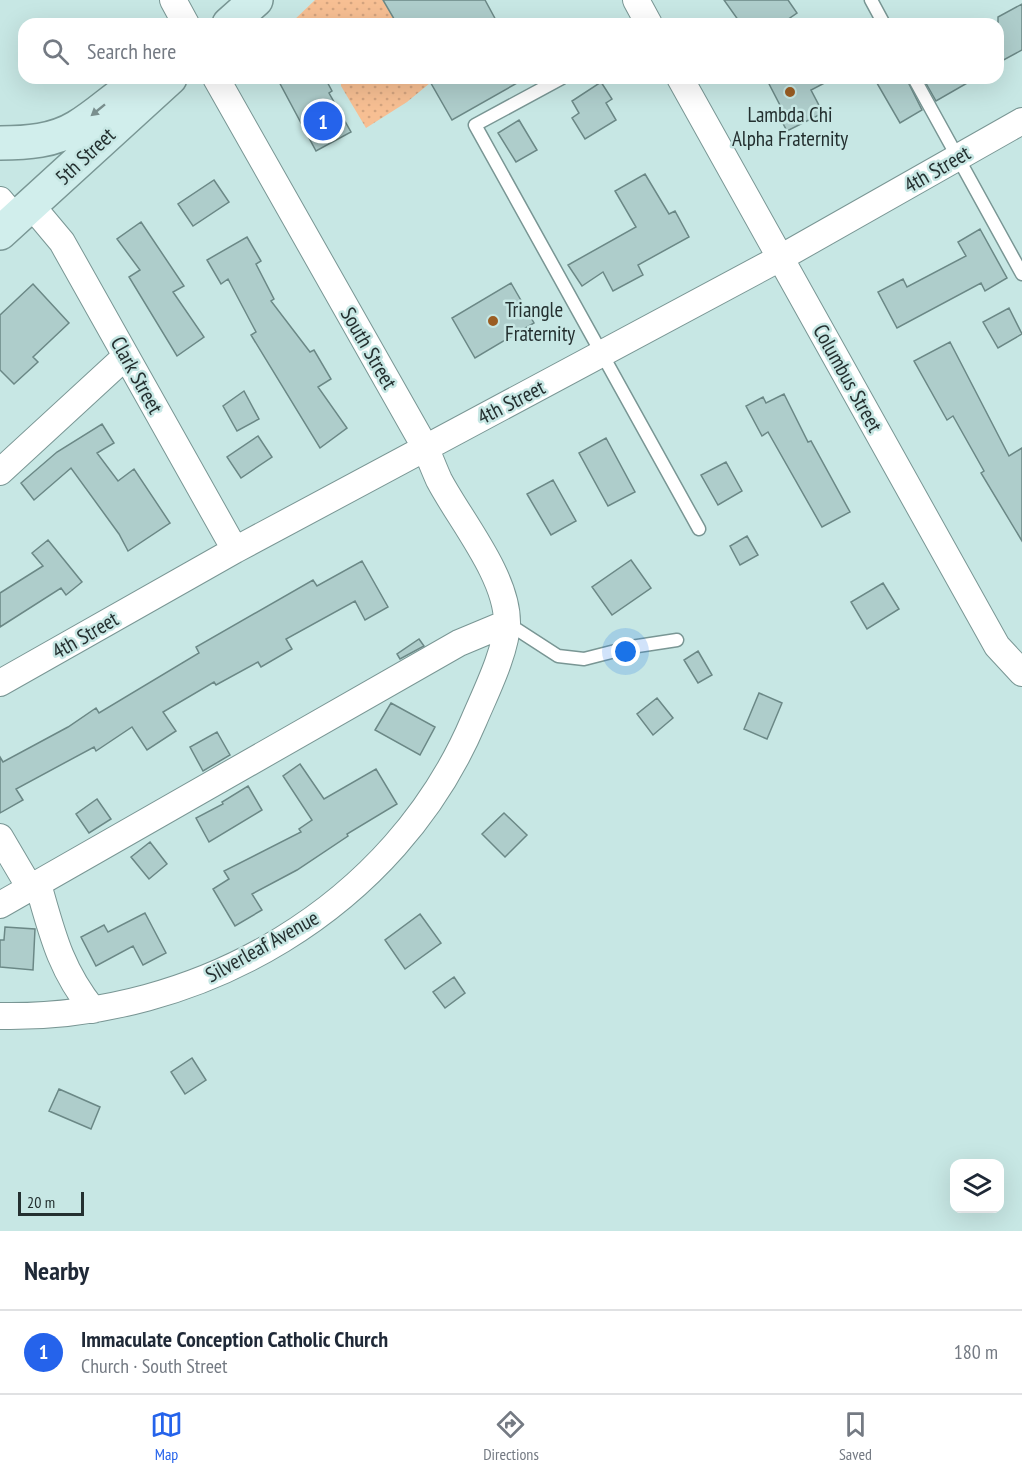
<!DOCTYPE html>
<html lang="en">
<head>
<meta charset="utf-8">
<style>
	body { margin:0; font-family:"PT Sans Narrow",sans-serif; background:#f6f6f7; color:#1f2937 }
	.controls { position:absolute; right:18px; bottom:18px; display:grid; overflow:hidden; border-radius:12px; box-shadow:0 6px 24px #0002 }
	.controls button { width:54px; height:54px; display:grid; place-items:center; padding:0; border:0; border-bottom:2px solid #e0e1e3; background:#fff; color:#1f2937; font:30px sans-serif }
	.scale { position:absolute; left:18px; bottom:15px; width:66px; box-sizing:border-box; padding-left:6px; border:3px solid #243030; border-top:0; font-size:16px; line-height:21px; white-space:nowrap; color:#243030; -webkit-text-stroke:4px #c7e7e4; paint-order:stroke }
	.you { position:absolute; left:626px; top:652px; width:21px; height:21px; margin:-15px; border:4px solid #fff; border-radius:50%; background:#1a73e8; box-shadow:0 0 0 9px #1a73e833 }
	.badge { display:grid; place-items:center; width:39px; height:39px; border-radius:50%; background:#2563eb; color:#fff; font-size:20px; font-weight:700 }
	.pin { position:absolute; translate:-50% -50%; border:3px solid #fff; box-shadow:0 2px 6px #0006 }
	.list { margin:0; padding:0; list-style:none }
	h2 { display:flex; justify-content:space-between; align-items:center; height:78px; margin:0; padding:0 24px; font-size:26px }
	h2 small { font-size:20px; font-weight:400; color:#747a83 }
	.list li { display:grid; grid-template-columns:39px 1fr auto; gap:18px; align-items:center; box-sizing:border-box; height:84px; padding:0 24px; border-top:2px solid #e0e1e3 }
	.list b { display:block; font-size:22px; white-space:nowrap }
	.list p { margin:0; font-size:20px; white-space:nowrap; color:#747a83 }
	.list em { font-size:20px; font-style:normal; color:#747a83 }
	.icon { flex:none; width:33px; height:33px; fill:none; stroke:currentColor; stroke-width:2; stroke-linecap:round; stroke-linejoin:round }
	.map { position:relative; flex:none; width:1022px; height:1231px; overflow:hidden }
	.search { position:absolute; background:#fff; box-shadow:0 6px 24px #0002; left:18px; right:18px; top:18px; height:66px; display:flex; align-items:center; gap:15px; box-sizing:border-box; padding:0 21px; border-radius:18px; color:#747a83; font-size:22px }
	.sheet { height:162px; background:#fff }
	nav { display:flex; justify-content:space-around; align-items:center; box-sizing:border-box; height:84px; border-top:2px solid #e0e1e3; background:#fff; font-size:16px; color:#747a83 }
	nav a { display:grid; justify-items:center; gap:3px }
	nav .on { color:#2563eb }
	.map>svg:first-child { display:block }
	.grass { fill:url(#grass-dots) }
	.building { fill:#aecdcb; stroke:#6b8886; stroke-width:1.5 }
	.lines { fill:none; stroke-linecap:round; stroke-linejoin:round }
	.service-casing { stroke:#799694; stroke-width:15 }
	.minor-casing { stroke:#799694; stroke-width:28 }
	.secondary-casing { stroke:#799694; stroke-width:36 }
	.service { stroke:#fff; stroke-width:12 }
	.minor { stroke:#fff; stroke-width:26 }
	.secondary { stroke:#d1eeec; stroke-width:33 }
	.oneway { fill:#7a8f8e }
	.poi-dot { fill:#9b5d22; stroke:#c7e7e4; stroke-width:2 }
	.labels { text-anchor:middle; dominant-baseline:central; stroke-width:5; stroke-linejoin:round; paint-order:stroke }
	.poi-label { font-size:21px; fill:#243030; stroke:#c7e7e4 }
	.street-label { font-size:21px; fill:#243030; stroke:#c7e7e4 }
</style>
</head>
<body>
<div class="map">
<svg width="1022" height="1231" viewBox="0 0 1022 1231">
	<defs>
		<pattern id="grass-dots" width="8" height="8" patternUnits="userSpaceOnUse" patternTransform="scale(1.5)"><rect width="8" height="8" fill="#f7bf93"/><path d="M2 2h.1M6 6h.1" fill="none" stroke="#d4a47f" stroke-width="1.8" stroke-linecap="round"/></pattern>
	</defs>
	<rect width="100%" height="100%" fill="#c7e7e4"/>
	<path class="grass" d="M 315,0 L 383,0 L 397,24 L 292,22 Z
		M 341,78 L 428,78 L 430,83 L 407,102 L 366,128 L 341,86 Z"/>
	<path class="building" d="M 383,0 L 485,0 L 498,24 L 397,24 Z
		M 724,0 L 788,0 L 797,13 L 781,24 L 741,24 Z
		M 1022,4 L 1022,50 L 998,63 L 998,17 Z
		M 277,78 L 325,78 L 332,91 L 329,93 L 351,132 L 316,151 Z
		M 428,78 L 526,78 L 452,120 Z
		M 766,78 L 834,78 L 811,90 L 823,113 L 787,131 L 779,116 L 784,113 Z
		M 874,78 L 906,78 L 922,110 L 900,123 Z
		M 923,78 L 976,78 L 936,101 Z
		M 601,82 L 612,99 L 606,103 L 616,120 L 585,139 L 572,118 L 579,113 L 572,101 Z
		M 519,120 L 537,150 L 516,162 L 498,133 Z
		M 645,174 L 669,214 L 675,211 L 689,237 L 638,265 L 643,275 L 613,291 L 603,272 L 582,286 L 568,265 L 636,227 L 615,191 Z
		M 214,180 L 229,202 L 193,226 L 178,204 Z
		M 141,222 L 184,286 L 173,292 L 204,337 L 177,356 L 129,277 L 140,270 L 117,239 Z
		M 980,229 L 1007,278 L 985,291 L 981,283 L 897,328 L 878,292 L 903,279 L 907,287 L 966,256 L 958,242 Z
		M 247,237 L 261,261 L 256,264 L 274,299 L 271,301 L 310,352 L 314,350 L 331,379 L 318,387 L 347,428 L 320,448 L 251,335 L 256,332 L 228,279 L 221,284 L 207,260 Z
		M 511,283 L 534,323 L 475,358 L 452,318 Z
		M 33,284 L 69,323 L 33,357 L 38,362 L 14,384 L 0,370 L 0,315 Z
		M 1009,308 L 1022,334 L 998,348 L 983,322 Z
		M 950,342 L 1009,456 L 1022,448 L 1022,541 L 981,473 L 984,471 L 953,416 L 947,420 L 914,361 Z
		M 244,391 L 259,419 L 237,431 L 223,406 Z
		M 784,394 L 808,442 L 811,441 L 850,512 L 822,527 L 768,432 L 762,436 L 746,406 L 763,397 L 766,403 Z
		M 102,424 L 114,443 L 97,453 L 118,481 L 134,469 L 170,523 L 128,551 L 119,534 L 71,468 L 34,500 L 21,483 L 57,452 Z
		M 258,436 L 272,457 L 241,478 L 227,457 Z
		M 606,438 L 635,492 L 608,506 L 579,453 Z
		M 726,462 L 742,491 L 718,505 L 701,475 Z
		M 553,480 L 576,521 L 551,535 L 527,494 Z
		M 747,536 L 758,555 L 740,565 L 730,546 Z
		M 48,540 L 82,582 L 66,595 L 61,588 L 0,627 L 0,593 L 43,566 L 32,553 Z
		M 631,560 L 651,588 L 612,615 L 592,587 Z
		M 362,561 L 388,607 L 365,620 L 355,601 L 286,639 L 292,649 L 261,667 L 258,662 L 216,685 L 214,682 L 163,712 L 176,731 L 147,750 L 132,727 L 96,751 L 94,747 L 16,789 L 23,800 L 0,813 L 0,757 L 3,762 L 68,727 L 96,708 L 99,713 L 199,653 L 196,647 L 313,580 L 317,586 Z
		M 883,583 L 899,609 L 867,629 L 851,602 Z
		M 419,639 L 424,646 L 400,659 L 397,654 Z
		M 698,651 L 712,675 L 698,683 L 684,660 Z
		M 759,693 L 782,703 L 767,739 L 744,729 Z
		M 657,698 L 673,718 L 653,735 L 637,714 Z
		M 391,703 L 435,727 L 420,755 L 375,730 Z
		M 217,732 L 230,755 L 203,771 L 190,747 Z
		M 300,764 L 324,799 L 376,769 L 397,804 L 347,834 L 348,836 L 297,870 L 252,894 L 262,910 L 235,926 L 213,889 L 229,879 L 224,871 L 301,832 L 299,829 L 312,820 L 283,776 Z
		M 248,786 L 262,810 L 209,842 L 196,818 L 223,804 L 222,802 Z
		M 97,799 L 111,819 L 89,833 L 76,814 Z
		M 504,813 L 527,835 L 505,857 L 482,834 Z
		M 150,842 L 167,864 L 149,879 L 131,857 Z
		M 145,913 L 166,953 L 143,965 L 133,946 L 96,966 L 81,937 L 104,925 L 108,932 Z
		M 420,914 L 441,943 L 405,969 L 385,940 Z
		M 5,927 L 35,929 L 33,970 L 0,967 L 0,940 L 4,940 Z
		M 454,977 L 465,993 L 445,1008 L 433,992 Z
		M 192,1058 L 206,1080 L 185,1094 L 171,1072 Z
		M 59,1089 L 100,1107 L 91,1129 L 49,1111 Z"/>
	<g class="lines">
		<g class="service-casing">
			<path id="service" d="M 871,0 L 884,24
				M 562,78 L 475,125 L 699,529
				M 914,78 L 1022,274
				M 507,623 L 558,656 L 584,659 L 631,647 L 677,640"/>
		</g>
		<g class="minor-casing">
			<path id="minor" d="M 173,0 L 186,24
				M 636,0 L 649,24
				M 680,78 L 997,646 L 1022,673
				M 0,200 L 16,219
				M 31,205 L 62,242 L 235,550
				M 0,472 L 126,356
				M 0,683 L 235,550 L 782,257 L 1022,121
				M 0,837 L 30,888
				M 38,884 C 52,933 60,969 93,1010
				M 0,905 L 459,643 L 507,623
				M 0,1016 C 199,1020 395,907 474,720 C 485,694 507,650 507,622 C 507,576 460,520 439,480 C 434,469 430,458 425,447 L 216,78"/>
		</g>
		<g class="secondary-casing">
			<path id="secondary" d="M 229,24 L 256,0
				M 0,143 C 27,143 54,141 77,127 C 102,112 121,91 147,78
				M 0,233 L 170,78"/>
		</g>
		<use href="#service" class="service"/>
		<use href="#minor" class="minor"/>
		<use href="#secondary" class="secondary"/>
	</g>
	<defs><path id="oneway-solid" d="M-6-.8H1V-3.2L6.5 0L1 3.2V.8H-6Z" transform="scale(1.5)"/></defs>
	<use class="oneway" href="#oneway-solid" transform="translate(98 110) rotate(141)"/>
	<g class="poi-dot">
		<circle cx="790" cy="92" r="6"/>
		<circle cx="493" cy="321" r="6"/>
	</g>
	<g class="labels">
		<g class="poi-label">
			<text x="790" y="114">Lambda Chi<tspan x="790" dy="24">Alpha Fraternity</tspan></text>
			<text x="505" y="309" text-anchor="start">Triangle<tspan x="505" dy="24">Fraternity</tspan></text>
		</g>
		<g class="street-label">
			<text transform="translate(85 156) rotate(-43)">5th Street</text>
			<text transform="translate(937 169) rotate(-30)">4th Street</text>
			<text transform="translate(369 348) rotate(60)">South Street</text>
			<text transform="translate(137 375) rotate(61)">Clark Street</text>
			<text transform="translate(848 378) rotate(61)">Columbus Street</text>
			<text transform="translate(511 402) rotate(-27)">4th Street</text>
			<text transform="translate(85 635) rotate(-30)">4th Street</text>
			<text transform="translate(262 946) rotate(-29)">Silverleaf Avenue</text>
		</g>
	</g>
</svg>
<div class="controls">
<button><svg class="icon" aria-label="layers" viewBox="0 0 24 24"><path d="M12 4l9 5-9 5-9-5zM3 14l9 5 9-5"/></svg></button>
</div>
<div class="scale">20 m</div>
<div class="you"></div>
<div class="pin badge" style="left:323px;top:121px">1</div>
<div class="search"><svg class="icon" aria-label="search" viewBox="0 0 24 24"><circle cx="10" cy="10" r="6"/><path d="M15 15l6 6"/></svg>Search here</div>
</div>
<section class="sheet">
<h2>Nearby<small></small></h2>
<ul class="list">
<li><span class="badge">1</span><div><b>Immaculate Conception Catholic Church</b><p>Church · South Street</p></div><em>180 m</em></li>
</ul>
</section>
<nav>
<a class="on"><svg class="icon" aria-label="map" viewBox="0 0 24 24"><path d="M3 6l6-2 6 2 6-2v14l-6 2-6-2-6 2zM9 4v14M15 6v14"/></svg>Map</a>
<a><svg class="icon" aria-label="directions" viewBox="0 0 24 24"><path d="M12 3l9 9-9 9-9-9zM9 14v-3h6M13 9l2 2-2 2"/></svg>Directions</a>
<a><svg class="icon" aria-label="saved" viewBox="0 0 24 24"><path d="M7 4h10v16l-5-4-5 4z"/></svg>Saved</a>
</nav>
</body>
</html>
